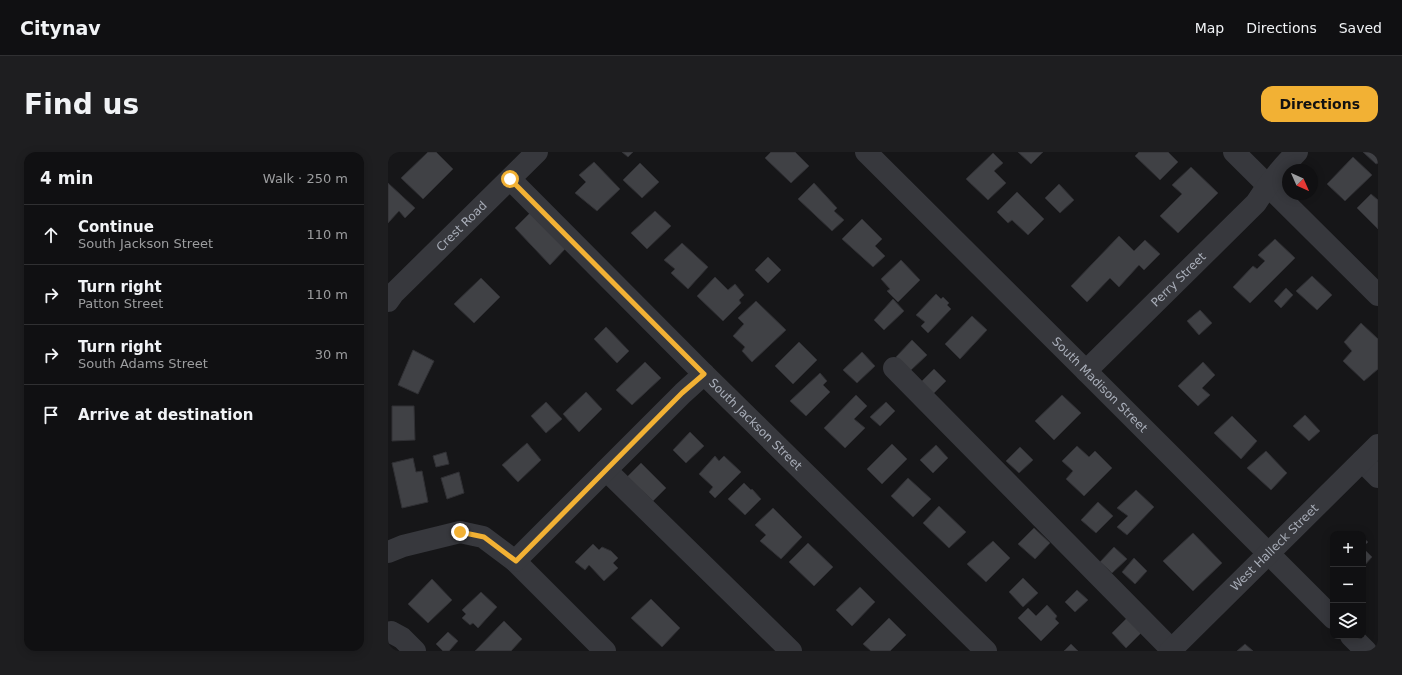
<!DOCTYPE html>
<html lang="en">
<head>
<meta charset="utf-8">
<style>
	body { margin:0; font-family:"DejaVu Sans",sans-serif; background:#1e1e20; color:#f1f3f6 }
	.controls { position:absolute; right:12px; bottom:12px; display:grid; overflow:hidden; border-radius:8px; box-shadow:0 2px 10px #0003 }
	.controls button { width:36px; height:36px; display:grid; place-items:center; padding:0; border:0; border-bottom:1px solid #303032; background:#101012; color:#f1f3f6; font:20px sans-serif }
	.compass { position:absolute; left:894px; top:12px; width:36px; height:36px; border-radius:50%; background:#101012; box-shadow:0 2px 10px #0003; rotate:135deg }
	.stop { position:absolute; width:12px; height:12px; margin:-9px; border:3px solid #f2b134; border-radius:50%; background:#fff }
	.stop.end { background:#f2b134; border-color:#fff; box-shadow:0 1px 4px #0008 }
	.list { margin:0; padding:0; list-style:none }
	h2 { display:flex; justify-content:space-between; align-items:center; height:52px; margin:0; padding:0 16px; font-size:17px }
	h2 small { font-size:13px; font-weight:400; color:#9c9d9f }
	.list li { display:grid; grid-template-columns:26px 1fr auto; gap:12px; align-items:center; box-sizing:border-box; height:60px; padding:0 16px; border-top:1px solid #303032 }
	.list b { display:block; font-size:15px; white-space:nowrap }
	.list p { margin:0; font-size:13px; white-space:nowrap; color:#9c9d9f }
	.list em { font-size:13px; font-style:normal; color:#9c9d9f }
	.icon { flex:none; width:22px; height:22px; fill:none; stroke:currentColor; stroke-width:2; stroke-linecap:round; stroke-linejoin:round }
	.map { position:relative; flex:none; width:990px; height:499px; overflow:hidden; border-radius:12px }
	header { display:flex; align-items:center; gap:24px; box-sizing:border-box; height:56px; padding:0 20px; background:#101012; border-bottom:1px solid #303032 }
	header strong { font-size:19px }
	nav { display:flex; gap:22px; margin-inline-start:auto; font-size:14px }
	.intro { display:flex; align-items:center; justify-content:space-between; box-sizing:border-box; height:96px; padding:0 24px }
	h1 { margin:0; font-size:28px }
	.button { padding:10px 18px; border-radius:12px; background:#f2b134; color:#111; font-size:14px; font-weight:700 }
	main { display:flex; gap:24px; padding:0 24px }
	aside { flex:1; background:#101012; border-radius:12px; box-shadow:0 2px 10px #0003 }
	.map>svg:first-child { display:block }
	.building { fill:#404145; stroke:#303034 }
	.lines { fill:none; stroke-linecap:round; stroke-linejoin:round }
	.minor { stroke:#37383d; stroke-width:22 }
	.route { stroke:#f2b134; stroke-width:5 }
	.labels { text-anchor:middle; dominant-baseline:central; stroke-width:3.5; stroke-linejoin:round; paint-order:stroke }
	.street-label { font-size:12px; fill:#a8adb8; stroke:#111113 }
</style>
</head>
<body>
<header>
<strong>Citynav</strong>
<nav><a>Map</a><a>Directions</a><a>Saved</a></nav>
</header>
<div class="intro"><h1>Find us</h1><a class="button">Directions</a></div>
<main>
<aside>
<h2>4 min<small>Walk · 250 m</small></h2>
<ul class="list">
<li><svg class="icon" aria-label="ahead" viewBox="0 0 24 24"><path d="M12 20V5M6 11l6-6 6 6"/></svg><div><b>Continue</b><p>South Jackson Street</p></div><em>110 m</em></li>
<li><svg class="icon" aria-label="right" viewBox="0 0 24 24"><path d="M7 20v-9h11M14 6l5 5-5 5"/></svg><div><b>Turn right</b><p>Patton Street</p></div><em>110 m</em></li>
<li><svg class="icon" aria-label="right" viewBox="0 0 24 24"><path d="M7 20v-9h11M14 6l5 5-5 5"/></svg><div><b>Turn right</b><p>South Adams Street</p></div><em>30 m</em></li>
<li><svg class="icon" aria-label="arrive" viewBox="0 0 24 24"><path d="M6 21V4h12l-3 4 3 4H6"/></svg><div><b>Arrive at destination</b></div></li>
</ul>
</aside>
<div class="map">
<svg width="990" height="499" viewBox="0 0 990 499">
	<rect width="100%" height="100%" fill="#161618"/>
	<path class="building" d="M 40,0 L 48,0 L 65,17 L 35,47 L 13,26 Z
		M 234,0 L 245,0 L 240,5 Z
		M 383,0 L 407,0 L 421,14 L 403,31 L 377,6 Z
		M 630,0 L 655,0 L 643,12 Z
		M 751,0 L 780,0 L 790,10 L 772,28 L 747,4 Z
		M 975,0 L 990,0 L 990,11 L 988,12 Z
		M 605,1 L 615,11 L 606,19 L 618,31 L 600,48 L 578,27 Z
		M 965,5 L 984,23 L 957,49 L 939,32 Z
		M 206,10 L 232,37 L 209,59 L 187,41 L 198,30 L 191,23 Z
		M 252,11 L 271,30 L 254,46 L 235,28 Z
		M 803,15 L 830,41 L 790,81 L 772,64 L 794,42 L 784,33 Z
		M 0,31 L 27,56 L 17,66 L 11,59 L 0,71 Z
		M 426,31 L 449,56 L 446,59 L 456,68 L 444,79 L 410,47 Z
		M 671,32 L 686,48 L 672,61 L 657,46 Z
		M 629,40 L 656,67 L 640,83 L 624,68 L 620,71 L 609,60 Z
		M 983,42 L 990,48 L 990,77 L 969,56 Z
		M 267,59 L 283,74 L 259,97 L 243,81 Z
		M 143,60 L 178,96 L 162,113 L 127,76 Z
		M 474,67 L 494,87 L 487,94 L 497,104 L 485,115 L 454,87 Z
		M 731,84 L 746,99 L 757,88 L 772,102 L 756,118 L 751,113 L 731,135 L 722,126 L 699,150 L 683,134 Z
		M 887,87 L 907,106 L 862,151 L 845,135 L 865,114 L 869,117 L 877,109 L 870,103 Z
		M 294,91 L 320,115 L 300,137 L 283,121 L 287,117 L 276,108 Z
		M 380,105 L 393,118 L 380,131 L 367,118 Z
		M 513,108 L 532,128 L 510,150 L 499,139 L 502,137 L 493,127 Z
		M 924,124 L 944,143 L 929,158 L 908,139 Z
		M 327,125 L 340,138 L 347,132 L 356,143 L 351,148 L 353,151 L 335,169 L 309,144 Z
		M 93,126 L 112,145 L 86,171 L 66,152 Z
		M 898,136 L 905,143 L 893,156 L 886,149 Z
		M 548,142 L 553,147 L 555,145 L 561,151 L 559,153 L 563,157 L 540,181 L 533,174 L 537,170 L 528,163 Z
		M 505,147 L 516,159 L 496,178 L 486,168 Z
		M 368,149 L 398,178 L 364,210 L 354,199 L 357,195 L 345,184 L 356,172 L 350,166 Z
		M 812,158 L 824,171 L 811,183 L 799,169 Z
		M 584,164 L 599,178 L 572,207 L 557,192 Z
		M 973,171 L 990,187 L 990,217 L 976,229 L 955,209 L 964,199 L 956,190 Z
		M 218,175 L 241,199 L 229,211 L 206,187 Z
		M 524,188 L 539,203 L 522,219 L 508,205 Z
		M 411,190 L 429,208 L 405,232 L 387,214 Z
		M 25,198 L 46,209 L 30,242 L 10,233 Z
		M 474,200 L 487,214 L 469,231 L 455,218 Z
		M 257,210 L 273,226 L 244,253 L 228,238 Z
		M 815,210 L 827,223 L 814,236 L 822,243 L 810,254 L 790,234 Z
		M 546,217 L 558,229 L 542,245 L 530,233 Z
		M 432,221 L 439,229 L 435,233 L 442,240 L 418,264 L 402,249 Z
		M 198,240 L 214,257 L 191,280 L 175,262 Z
		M 468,243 L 479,254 L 466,267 L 477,276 L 457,296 L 436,276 Z
		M 674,243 L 693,261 L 666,288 L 647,269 Z
		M 158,250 L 174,267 L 158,281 L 143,264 Z
		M 498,250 L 507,259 L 492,274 L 482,265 Z
		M 4,254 L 26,254 L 27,288 L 4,289 Z
		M 917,263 L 932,279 L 921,289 L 905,274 Z
		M 844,264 L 869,289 L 853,307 L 826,281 Z
		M 302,280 L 316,294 L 298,311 L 285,298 Z
		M 139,291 L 153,308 L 130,330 L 114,313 Z
		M 504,292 L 519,307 L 494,332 L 479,317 Z
		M 548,293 L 560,306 L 545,321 L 532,308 Z
		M 689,294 L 701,305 L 707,299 L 724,316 L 696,344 L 678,327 L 685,319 L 674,309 Z
		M 632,295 L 645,308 L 631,321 L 618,309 Z
		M 878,299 L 899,321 L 883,338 L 859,316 Z
		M 58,300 L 61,312 L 48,315 L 45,304 Z
		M 327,304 L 331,309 L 336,304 L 353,320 L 327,346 L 321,340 L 325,335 L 311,322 Z
		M 25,306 L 28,320 L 34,319 L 40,350 L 14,356 L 4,311 Z
		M 253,311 L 278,336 L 265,349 L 239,325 Z
		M 71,320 L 76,341 L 59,347 L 53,326 Z
		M 520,326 L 543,347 L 525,365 L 503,344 Z
		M 356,331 L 363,338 L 364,337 L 373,347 L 357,363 L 340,347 Z
		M 748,338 L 766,355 L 739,383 L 729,375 L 740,364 L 729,356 Z
		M 710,350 L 725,364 L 708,381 L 693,368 Z
		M 551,354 L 578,380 L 561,396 L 535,371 Z
		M 385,356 L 414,385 L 393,407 L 372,389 L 378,383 L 367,373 Z
		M 646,376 L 662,391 L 647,407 L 630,392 Z
		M 805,381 L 834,411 L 805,439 L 775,409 Z
		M 975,386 L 980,390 L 975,395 Z
		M 605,389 L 622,406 L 598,430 L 579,412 Z
		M 420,391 L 445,415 L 426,434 L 401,410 Z
		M 205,392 L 211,398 L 214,395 L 223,399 L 230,406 L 225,411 L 230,416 L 216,429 L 201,413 L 197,418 L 187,410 Z
		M 726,395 L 739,407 L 724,421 L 712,410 Z
		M 975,396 L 984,405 L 975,415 Z
		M 746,406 L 759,419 L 747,432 L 734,420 Z
		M 635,426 L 650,441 L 635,455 L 621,440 Z
		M 44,427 L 64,448 L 40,471 L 20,452 Z
		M 472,435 L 487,450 L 464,474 L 448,458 Z
		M 689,438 L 700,448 L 687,460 L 677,450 Z
		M 93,440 L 109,455 L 90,476 L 85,471 L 82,473 L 74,466 L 78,462 L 74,458 Z
		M 263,447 L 292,476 L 274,495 L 243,466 Z
		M 659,453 L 669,464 L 667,467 L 671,471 L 653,489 L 630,466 L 640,456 L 648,464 Z
		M 741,464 L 756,478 L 738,496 L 724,481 Z
		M 501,466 L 518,483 L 502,499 L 483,499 L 475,492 Z
		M 116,469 L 134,487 L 123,499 L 87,499 Z
		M 60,480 L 70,489 L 61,499 L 55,499 L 48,492 Z
		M 683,492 L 690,499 L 676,499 Z
		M 857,492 L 865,499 L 849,499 Z"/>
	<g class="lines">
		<g class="minor">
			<path id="s1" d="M 478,0 L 689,210 L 945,466"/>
			<path d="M 846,0 L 990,143"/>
			<path id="s2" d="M 122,27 L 316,222 L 598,499"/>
			<path id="s3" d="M 0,149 L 5,142 L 149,0"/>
			<path d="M 506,216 L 784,498"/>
			<path id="s4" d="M 698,219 L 868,51 C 880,32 893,16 909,0"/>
			<path d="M 974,309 L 990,325"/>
			<path d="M 218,318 L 403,499"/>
			<path d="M 0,400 L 15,394 L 72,380 L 95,385 L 127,409 L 217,499"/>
			<path d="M 127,409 L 295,241 L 316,222"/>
			<path d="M 3,480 L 14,486 L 27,499"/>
			<path d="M 963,484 L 978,499"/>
			<path id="s5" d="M 782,499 L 990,293"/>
		</g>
	</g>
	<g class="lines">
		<path class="route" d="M 72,380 L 96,385 L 128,409 L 294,241 L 316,222 L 122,27"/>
	</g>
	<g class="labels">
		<g class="street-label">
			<text stroke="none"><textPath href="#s3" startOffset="105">Crest Road</textPath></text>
			<text stroke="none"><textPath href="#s4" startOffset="130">Perry Street</textPath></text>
			<text stroke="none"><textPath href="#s1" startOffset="330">South Madison Street</textPath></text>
			<text stroke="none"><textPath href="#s2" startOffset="347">South Jackson Street</textPath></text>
			<text stroke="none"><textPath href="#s5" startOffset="147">West Halleck Street</textPath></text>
		</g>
	</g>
</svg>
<div class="controls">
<button>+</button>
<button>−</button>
<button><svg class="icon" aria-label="layers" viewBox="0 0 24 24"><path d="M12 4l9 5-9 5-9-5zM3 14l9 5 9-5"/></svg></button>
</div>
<svg class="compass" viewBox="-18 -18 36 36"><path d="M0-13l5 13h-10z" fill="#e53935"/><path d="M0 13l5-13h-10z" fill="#9c9d9f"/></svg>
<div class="stop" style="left:122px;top:27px"></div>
<div class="stop end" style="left:72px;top:380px"></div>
</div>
</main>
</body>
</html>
